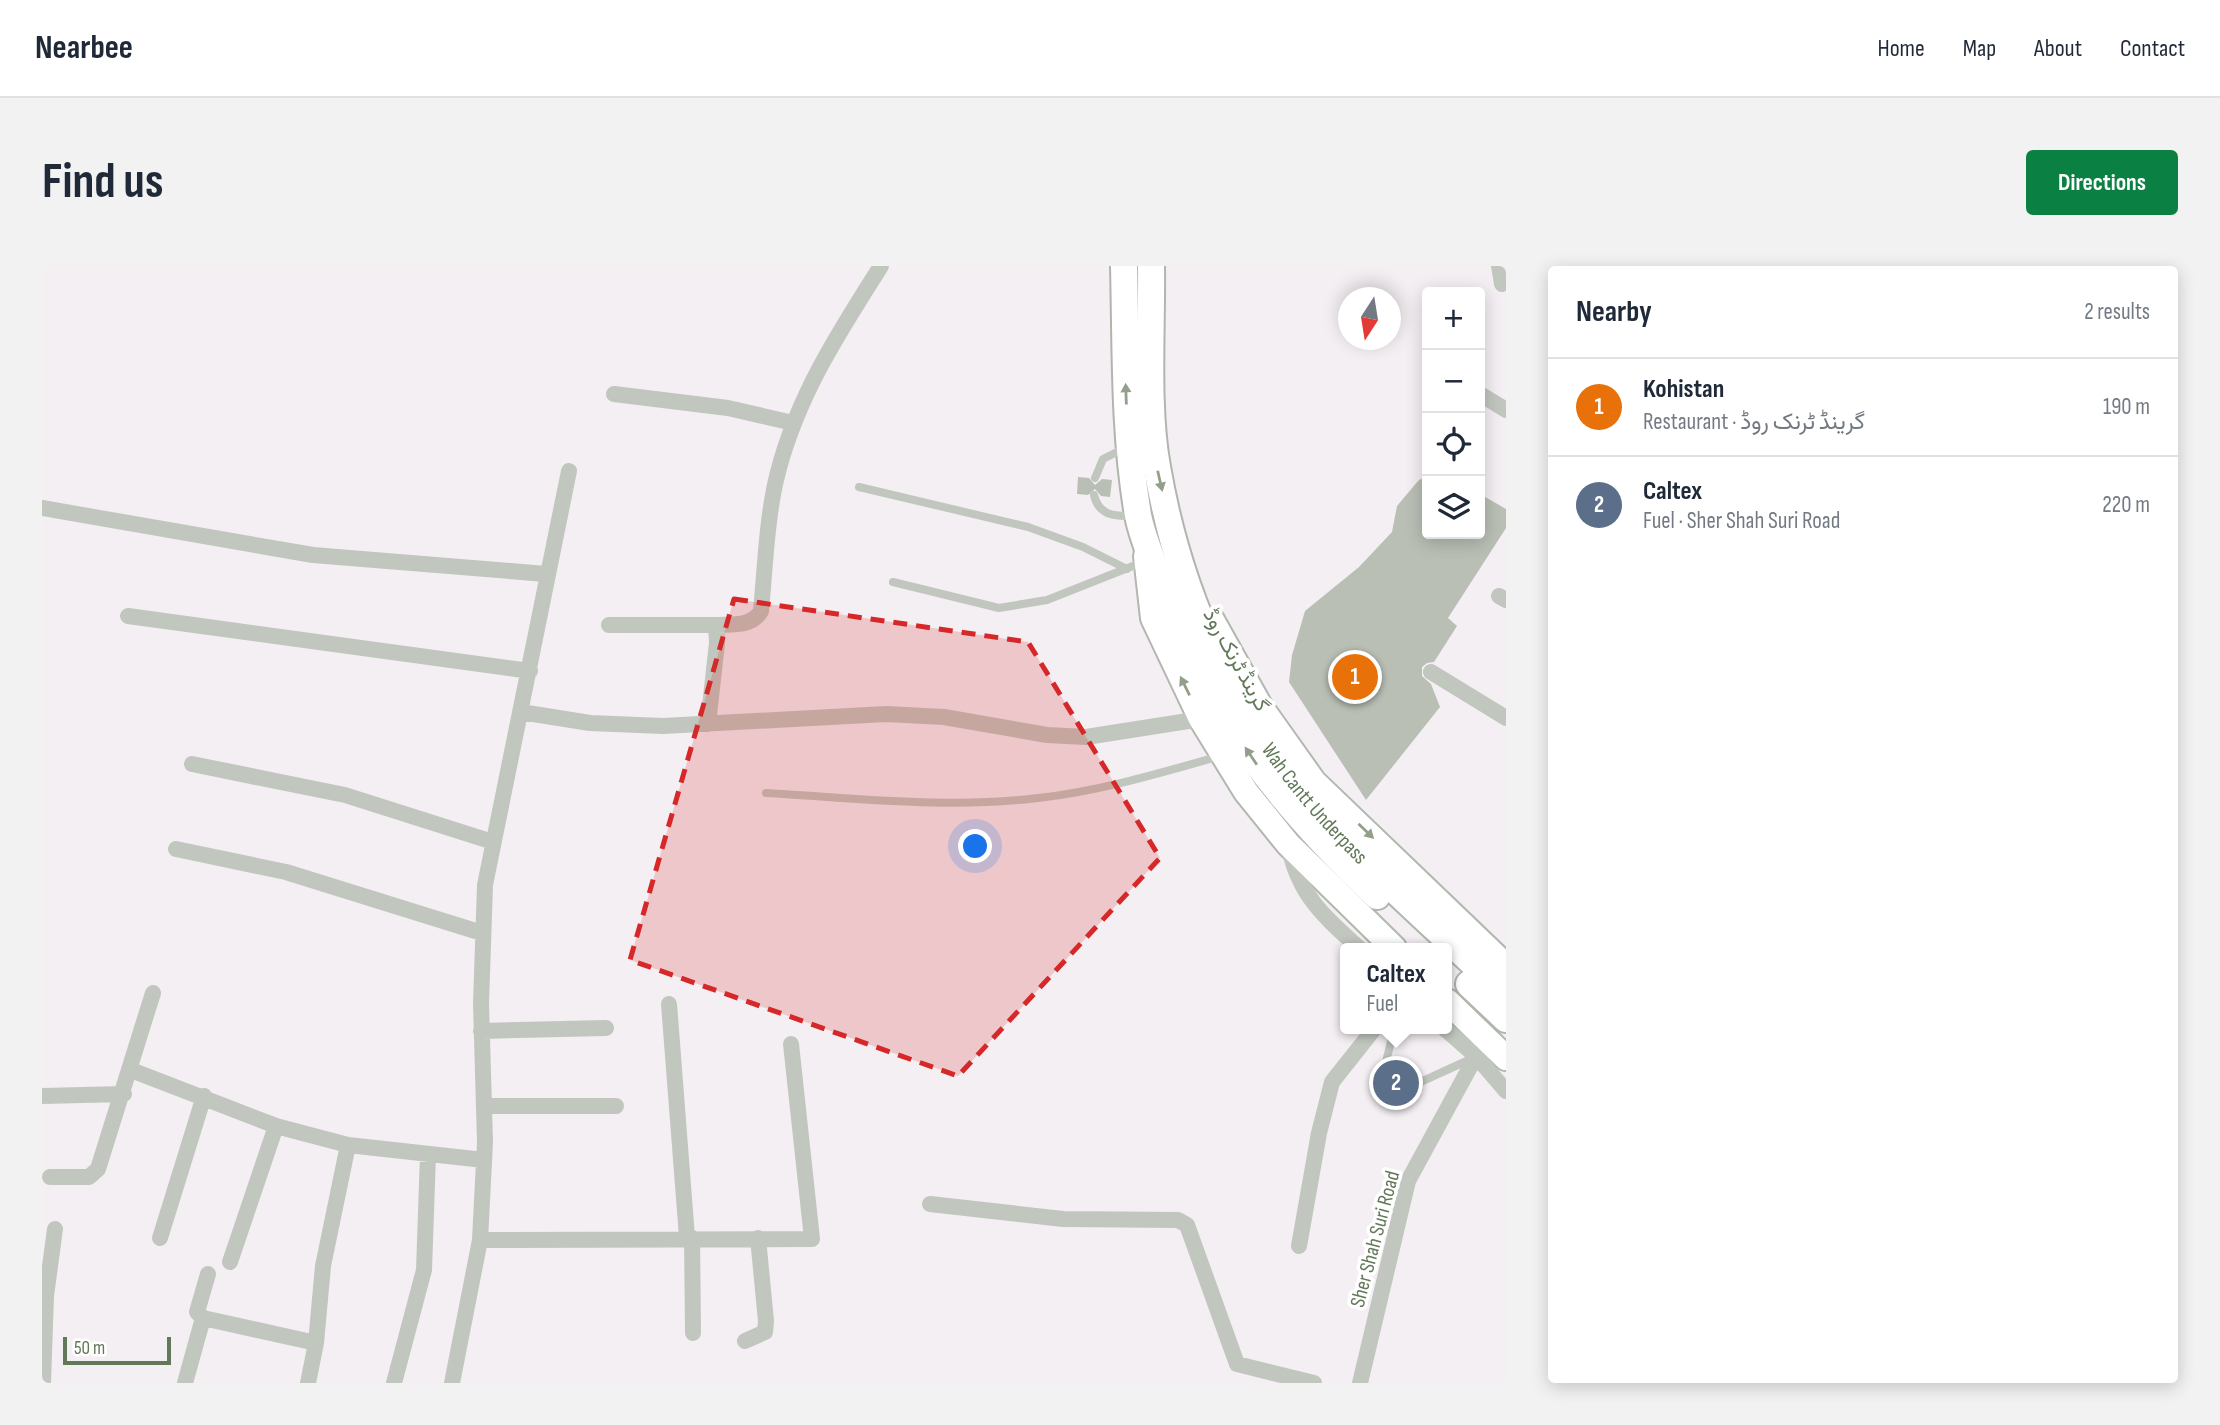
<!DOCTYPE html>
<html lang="en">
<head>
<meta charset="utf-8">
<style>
	body { margin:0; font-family:"Sofia Sans Condensed",Vazirmatn,sans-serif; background:#f2f2f3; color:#1f2937 }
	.controls { position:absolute; right:21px; top:21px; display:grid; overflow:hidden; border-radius:7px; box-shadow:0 4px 18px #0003 }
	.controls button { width:63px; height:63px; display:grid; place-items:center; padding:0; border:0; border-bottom:2px solid #e0e1e3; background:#fff; color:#1f2937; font:35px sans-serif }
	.compass { position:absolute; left:1296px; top:21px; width:63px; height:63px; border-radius:50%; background:#fff; box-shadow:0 4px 18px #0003; rotate:192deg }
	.scale { position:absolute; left:21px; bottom:18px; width:108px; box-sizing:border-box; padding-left:7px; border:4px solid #637859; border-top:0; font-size:19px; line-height:24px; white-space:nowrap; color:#637859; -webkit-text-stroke:5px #fff; paint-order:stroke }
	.you { position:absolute; left:934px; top:581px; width:24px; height:24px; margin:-18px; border:5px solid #fff; border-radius:50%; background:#1a73e8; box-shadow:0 0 0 10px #1a73e833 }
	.badge { display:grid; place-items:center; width:46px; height:46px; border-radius:50%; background:#0b8043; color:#fff; font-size:23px; font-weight:700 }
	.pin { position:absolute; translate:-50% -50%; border:4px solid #fff; box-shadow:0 2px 7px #0006 }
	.popup { position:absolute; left:1298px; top:677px; width:112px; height:91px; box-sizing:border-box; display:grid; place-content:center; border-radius:7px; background:#fff; filter:drop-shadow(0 2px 5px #0005); font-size:23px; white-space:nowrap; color:#747a83 }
	.popup b { font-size:26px; color:#1f2937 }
	.popup::after { content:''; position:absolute; left:50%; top:100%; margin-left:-14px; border:14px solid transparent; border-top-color:#fff }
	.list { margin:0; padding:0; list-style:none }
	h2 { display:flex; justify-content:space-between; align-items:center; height:91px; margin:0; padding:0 28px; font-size:30px }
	h2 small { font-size:23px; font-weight:400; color:#747a83 }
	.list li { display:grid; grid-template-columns:46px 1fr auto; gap:21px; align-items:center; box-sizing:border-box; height:98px; padding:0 28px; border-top:2px solid #e0e1e3 }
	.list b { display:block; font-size:26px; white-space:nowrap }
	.list p { margin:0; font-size:23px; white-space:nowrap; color:#747a83 }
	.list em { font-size:23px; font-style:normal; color:#747a83 }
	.icon { flex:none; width:38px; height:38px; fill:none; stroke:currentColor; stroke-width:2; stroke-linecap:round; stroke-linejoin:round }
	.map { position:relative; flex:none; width:1464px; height:1117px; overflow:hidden; border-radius:7px }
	header { display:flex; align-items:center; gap:42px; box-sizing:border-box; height:98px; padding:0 35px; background:#fff; border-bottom:2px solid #e0e1e3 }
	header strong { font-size:33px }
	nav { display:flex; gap:38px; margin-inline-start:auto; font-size:24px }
	.intro { display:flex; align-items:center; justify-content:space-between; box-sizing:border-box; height:168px; padding:0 42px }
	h1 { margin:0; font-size:49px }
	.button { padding:18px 32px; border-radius:7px; background:#0b8043; color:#fff; font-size:24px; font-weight:700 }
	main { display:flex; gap:42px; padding:0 42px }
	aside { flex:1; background:#fff; border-radius:7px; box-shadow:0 4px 18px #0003 }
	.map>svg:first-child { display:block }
	.building { fill:#b9bfb5 }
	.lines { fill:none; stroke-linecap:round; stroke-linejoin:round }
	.primary-casing { stroke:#b1b8ad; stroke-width:28 }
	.trunk-casing { stroke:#b0b6ad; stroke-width:30 }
	.service { stroke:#c1c7be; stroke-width:8 }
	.minor { stroke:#c1c7be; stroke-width:16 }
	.primary { stroke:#fff; stroke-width:24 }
	.trunk { stroke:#fff; stroke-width:26 }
	.oneway { fill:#92a08b }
	.marked { fill:#d62828; fill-opacity:0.2; stroke:#d62828; stroke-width:5; stroke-dasharray:14 9; stroke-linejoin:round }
	.labels { text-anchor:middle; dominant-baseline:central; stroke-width:7; stroke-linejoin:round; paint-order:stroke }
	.street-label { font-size:21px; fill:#637859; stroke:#fff }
</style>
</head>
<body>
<header>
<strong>Nearbee</strong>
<nav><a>Home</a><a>Map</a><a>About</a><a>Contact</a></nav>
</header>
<div class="intro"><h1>Find us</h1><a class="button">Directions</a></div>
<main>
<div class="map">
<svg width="1464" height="1117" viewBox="0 0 1464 1117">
	<rect width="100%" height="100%" fill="#f4eff3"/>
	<path class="building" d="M 1385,209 L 1385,268 L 1438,268 L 1438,228 L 1464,243 L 1464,262 L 1406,352 L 1415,360 L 1392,396 L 1385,397 L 1380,401 L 1380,410 L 1389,418 L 1398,441 L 1324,534 L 1247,416 L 1250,389 L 1263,345 L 1317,301 L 1350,266 L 1355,240 L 1376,215 Z
		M 1036,211 L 1047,212 L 1053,219 L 1060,213 L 1070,214 L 1068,231 L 1059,230 L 1053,223 L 1046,229 L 1035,228 Z"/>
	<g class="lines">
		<g class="primary-casing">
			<path id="primary" d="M 1104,290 L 1111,352 L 1159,453 L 1204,526 L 1246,578 L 1352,682
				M 1170,354 L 1218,440 L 1272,516 L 1464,700
				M 1405,735 L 1464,792"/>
		</g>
		<g class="trunk-casing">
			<g id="trunk">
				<path d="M 1082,0 C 1084,83 1082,167 1096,249 C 1101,275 1113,300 1122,324 C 1169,450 1238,539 1335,630"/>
				<path id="s1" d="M 1109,0 C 1110,62 1104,142 1115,201 C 1137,330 1193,454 1281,551 C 1338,614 1403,670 1464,728"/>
				<path d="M 1427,718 L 1464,753"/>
			</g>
		</g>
		<path class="service" d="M 1053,212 L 1061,193 L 1083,182
			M 817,221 L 986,261 L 1041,281 L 1085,303
			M 1052,229 C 1057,251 1074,250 1094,250
			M 851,316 L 957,342 L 1005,334 L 1101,296
			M 724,527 C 814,532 907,543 996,532 C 1058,525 1118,507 1178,490
			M 1352,763 L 1344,796 L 1372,819 L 1431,792"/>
		<path class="minor" d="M 1457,0 L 1460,18
			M 572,128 L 686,142 L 751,157
			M 1438,128 L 1464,144
			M 0,242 L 271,289 L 504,308
			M 1457,330 L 1464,334
			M 86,350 L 488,405
			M 567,359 L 674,359
			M 1389,406 L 1464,452
			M 479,446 L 548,457 L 621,460 L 844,448 L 902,451 L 1005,469 L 1044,471 L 1159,453
			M 666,458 L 675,377 L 674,359 C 690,358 710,361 719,345 C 723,303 725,247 736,206 C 756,129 797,66 839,0
			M 150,498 L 303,529 L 451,576
			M 1247,581 C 1256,628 1282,651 1317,682
			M 134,583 L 244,606 L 440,667
			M 627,738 L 645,971
			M 1403,763 L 1434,790 L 1464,825
			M 439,765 L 564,762
			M 89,804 L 234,860 L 306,879 L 442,894
			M 0,830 L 82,828
			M 443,840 L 574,840
			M 8,911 L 47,911 L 56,903 L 111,727
			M 888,938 L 1021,953 L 1136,954 L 1145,959 L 1195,1098 L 1272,1117
			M 118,972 L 162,830
			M 650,972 L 651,1067
			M 438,974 L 770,973 L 749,778
			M 1257,980 L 1277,867 L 1290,816 L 1332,763
			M 188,996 L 234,860
			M 166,1008 L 155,1046 L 161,1052 L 274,1077
			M 703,1075 L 723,1066 L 724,1055 L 716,972
			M 1,1117 L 4,1030 L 13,963
			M 143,1117 L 161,1052
			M 266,1117 L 274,1077 L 281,1000 L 306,879
			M 352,1117 L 382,1004 L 386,888
			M 410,1117 L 438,974 L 443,876 L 439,738 L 443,619 L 527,205
			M 1318,1117 L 1366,915 L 1434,790 L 1441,770"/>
		<use href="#primary" class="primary"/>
		<use href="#trunk" class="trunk"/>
	</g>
	<defs><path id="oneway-solid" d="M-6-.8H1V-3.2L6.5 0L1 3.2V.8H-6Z" transform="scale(1.75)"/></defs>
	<g class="oneway">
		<use href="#oneway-solid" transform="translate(1084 128) rotate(-92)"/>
		<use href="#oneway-solid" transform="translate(1118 215) rotate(77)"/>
		<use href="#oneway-solid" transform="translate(1143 420) rotate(-116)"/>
		<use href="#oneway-solid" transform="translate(1209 490) rotate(-124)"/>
		<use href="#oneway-solid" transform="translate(1324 565) rotate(44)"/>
	</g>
	<path class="marked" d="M 692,333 L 986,376 L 1118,592 L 916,810 L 588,694 Z"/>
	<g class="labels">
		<g class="street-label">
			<text transform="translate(1194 394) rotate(61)">گرینڈ ٹرنک روڈ</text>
			<text stroke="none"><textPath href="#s1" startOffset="578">Wah Cantt Underpass</textPath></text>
			<text transform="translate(1333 973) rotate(-75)">Sher Shah Suri Road</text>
		</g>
	</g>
</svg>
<div class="controls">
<button>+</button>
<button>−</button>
<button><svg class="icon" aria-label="locate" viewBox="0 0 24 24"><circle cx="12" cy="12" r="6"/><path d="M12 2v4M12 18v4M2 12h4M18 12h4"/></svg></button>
<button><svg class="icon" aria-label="layers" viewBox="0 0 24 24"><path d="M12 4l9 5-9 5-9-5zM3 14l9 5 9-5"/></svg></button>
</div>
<svg class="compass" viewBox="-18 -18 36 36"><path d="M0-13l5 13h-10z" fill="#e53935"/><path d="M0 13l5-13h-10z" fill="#747a83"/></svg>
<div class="scale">50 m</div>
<div class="you"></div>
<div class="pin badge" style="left:1313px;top:411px;background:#e8710a">1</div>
<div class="pin badge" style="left:1354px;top:817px;background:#5c6f8a">2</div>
<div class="popup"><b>Caltex</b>Fuel</div>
</div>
<aside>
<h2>Nearby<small>2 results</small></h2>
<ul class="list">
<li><span class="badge" style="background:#e8710a">1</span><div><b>Kohistan</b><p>Restaurant · گرینڈ ٹرنک روڈ</p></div><em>190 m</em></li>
<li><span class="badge" style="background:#5c6f8a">2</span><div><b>Caltex</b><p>Fuel · Sher Shah Suri Road</p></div><em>220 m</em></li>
</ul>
</aside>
</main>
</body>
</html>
